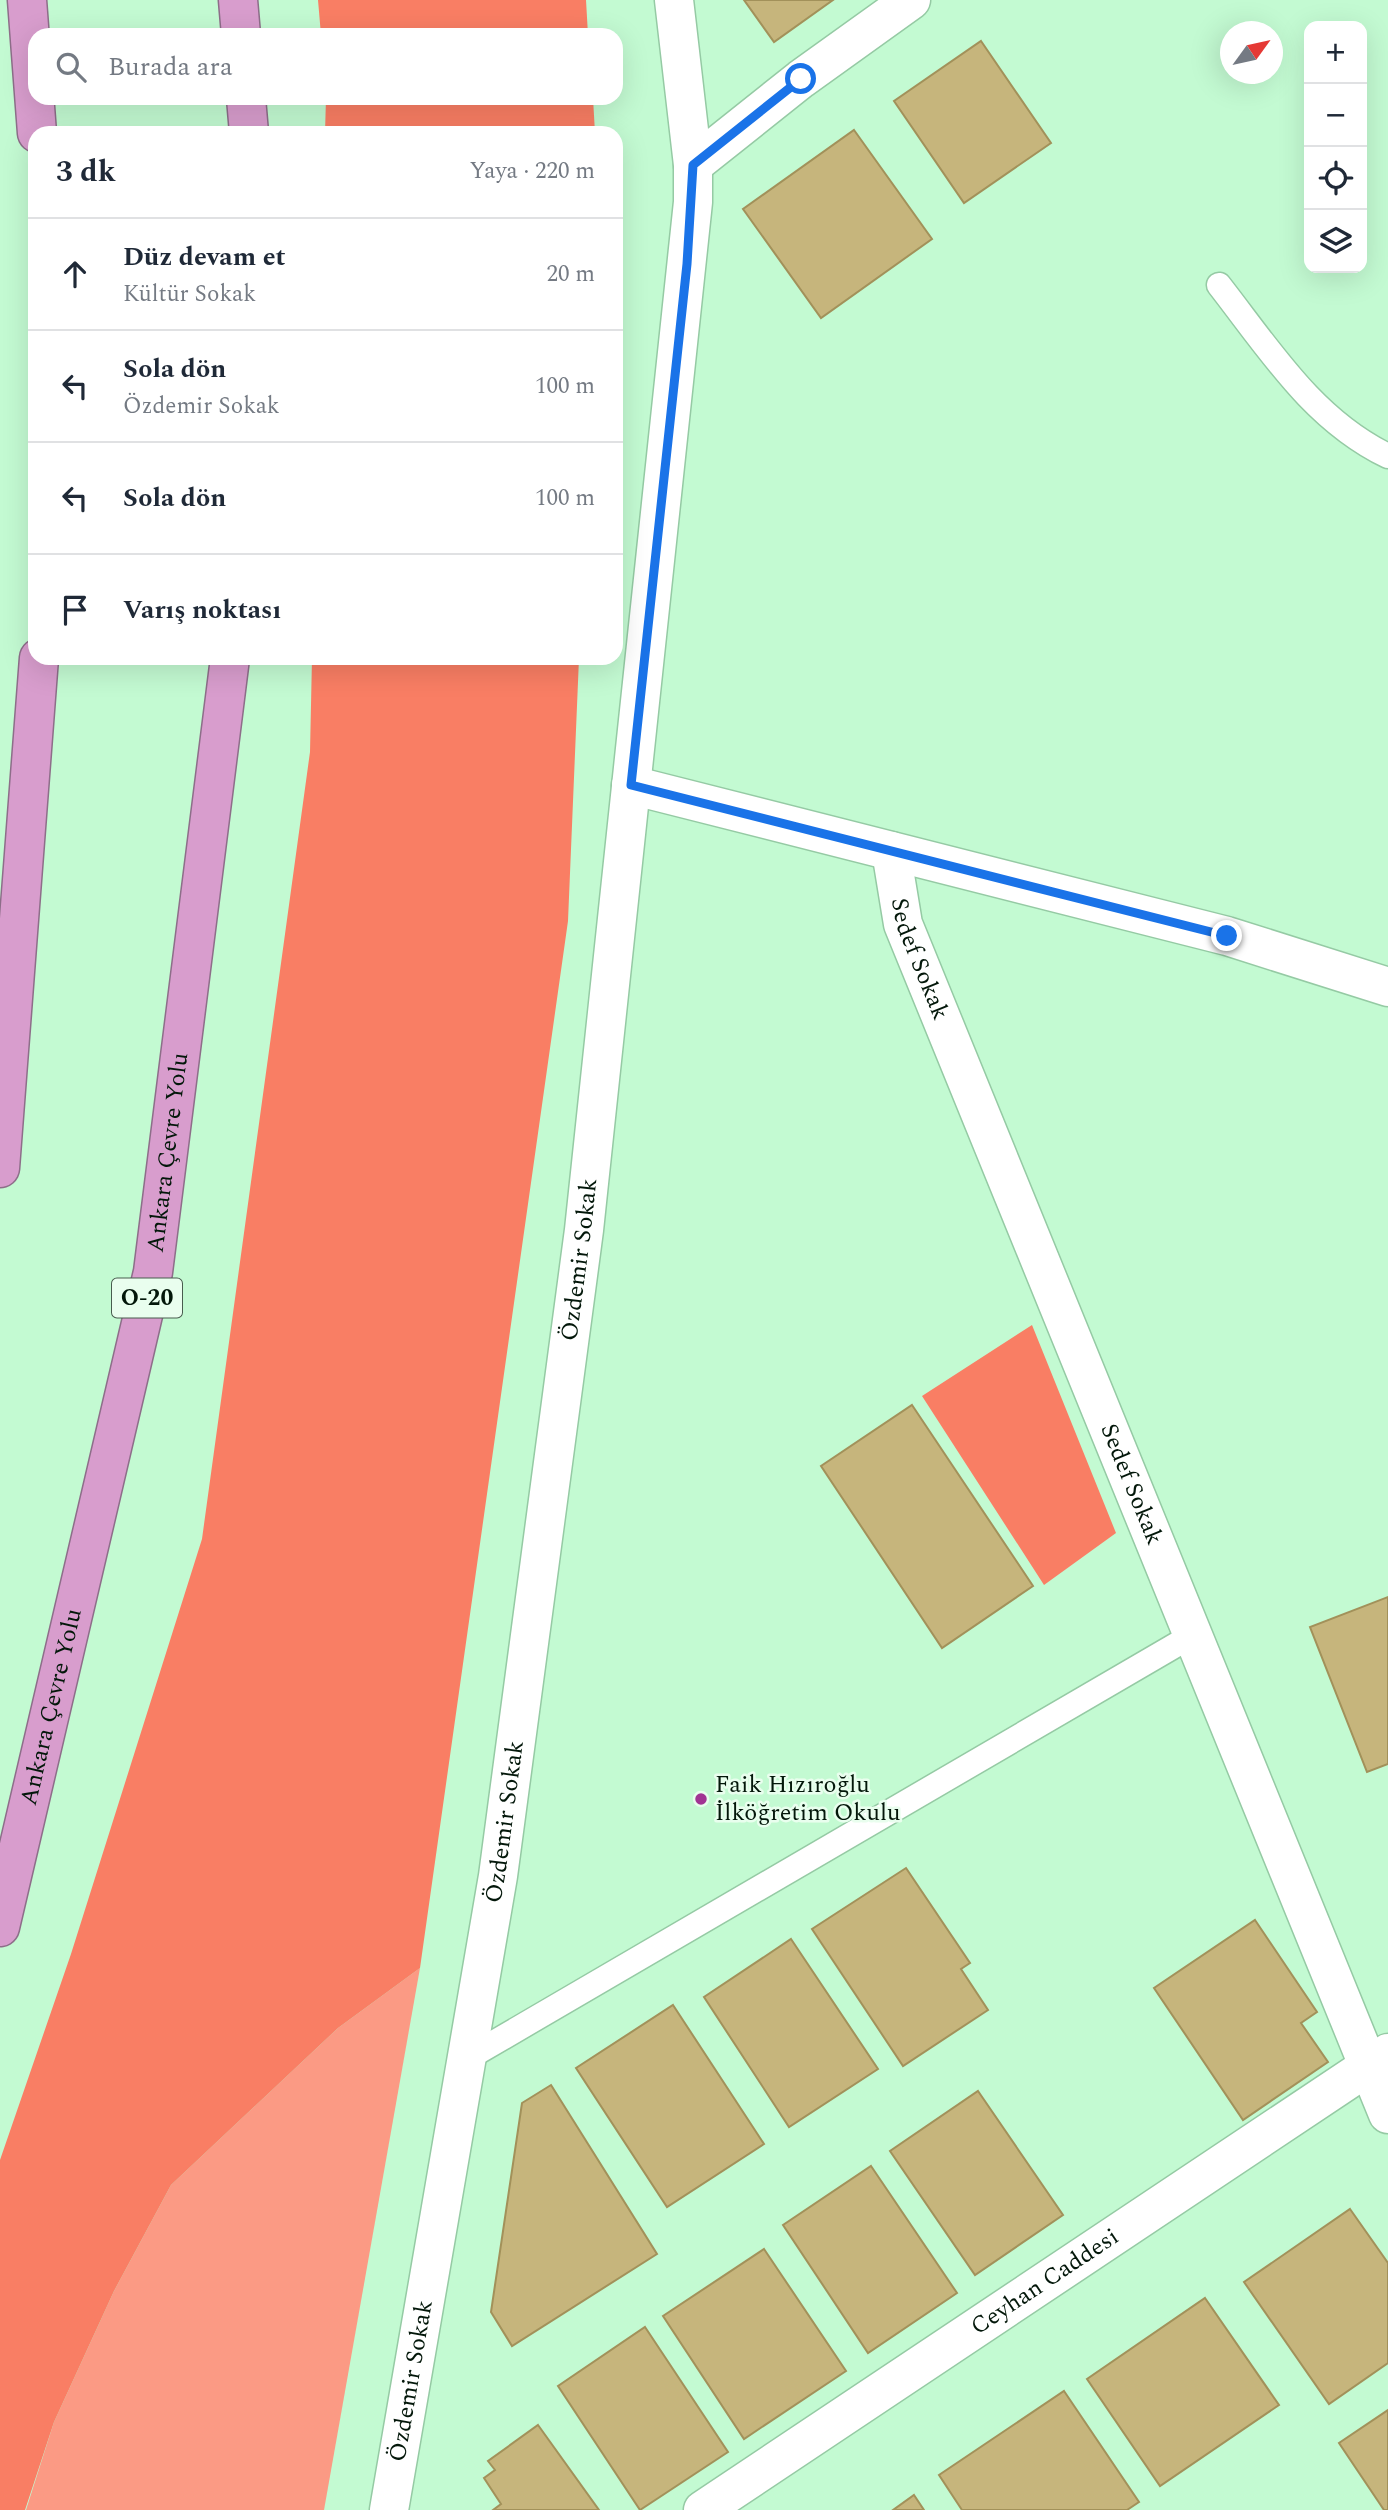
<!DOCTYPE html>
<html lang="tr">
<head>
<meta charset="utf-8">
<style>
	body { margin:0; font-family:Spectral,serif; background:#f6f6f7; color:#1f2937 }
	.controls { position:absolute; right:21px; top:21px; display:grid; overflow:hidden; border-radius:14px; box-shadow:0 7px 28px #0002 }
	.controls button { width:63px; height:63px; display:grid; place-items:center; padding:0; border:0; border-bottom:2px solid #e0e1e3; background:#fff; color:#1f2937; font:35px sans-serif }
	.compass { position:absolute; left:1220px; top:21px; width:63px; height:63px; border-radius:50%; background:#fff; box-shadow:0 7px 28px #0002; rotate:57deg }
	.stop { position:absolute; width:21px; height:21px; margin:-16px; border:5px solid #1a73e8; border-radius:50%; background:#fff }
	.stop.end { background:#1a73e8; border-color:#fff; box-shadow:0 2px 7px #0008 }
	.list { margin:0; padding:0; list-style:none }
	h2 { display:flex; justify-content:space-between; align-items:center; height:91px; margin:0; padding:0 28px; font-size:30px }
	h2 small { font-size:23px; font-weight:400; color:#747a83 }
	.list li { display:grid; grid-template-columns:46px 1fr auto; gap:21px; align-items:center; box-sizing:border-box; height:112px; padding:0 28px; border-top:2px solid #e0e1e3 }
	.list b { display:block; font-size:26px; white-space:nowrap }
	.list p { margin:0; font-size:23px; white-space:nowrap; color:#747a83 }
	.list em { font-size:23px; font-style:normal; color:#747a83 }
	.icon { flex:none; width:38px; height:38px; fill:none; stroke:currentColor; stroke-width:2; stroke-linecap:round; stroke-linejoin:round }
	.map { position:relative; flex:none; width:1388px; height:2510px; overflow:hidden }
	.search { position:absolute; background:#fff; box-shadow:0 7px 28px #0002; left:28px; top:28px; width:595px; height:77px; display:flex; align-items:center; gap:18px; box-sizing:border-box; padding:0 24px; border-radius:21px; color:#747a83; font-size:26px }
	.panel { position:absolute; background:#fff; box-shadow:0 7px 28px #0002; left:28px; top:126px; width:595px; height:539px; border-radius:21px }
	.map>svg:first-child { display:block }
	.green { fill:#fb9a84 }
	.forest { fill:#f97e64 }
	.building { fill:#c6b57c; stroke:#a2915a; stroke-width:2 }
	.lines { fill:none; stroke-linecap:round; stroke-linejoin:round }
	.service-casing { stroke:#95caa4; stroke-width:27 }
	.minor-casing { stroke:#95caa4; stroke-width:41 }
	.tertiary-casing { stroke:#95caa4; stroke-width:41 }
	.motorway-casing { stroke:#8d6e89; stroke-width:41 }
	.service { stroke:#fff; stroke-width:24 }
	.minor { stroke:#fff; stroke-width:38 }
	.tertiary { stroke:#fff; stroke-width:38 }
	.motorway { stroke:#d89dcd; stroke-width:38 }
	.route { stroke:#1a73e8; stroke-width:9 }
	.poi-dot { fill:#a13493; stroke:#e9feee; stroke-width:2.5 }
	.labels { text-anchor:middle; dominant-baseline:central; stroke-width:5; stroke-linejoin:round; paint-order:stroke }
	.shield { fill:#e9feee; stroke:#485c4e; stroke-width:2 }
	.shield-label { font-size:23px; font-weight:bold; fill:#03170a }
	.street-label { font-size:24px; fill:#03170a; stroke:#e9feee }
	.poi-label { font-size:24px; fill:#03170a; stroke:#e9feee; text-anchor:start }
</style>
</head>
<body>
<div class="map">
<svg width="1388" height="2510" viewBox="0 0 1388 2510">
	<rect width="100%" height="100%" fill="#c3fad2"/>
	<path class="green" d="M 420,1968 L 324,2510 L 26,2510 L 54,2422 L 114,2291 L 171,2185 L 338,2028 Z"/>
	<path class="forest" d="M 318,0 L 586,0 L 588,35 L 321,35 Z
		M 326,98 L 593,98 L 595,133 L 325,133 Z
		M 312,658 L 579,658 L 568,921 L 420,1968 L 338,2028 L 171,2185 L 114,2291 L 54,2422 L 25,2510 L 0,2510 L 0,2160 L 71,1954 L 202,1539 L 310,752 Z
		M 1032,1325 L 1116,1533 L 1044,1585 L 922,1396 Z"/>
	<path class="building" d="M 744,0 L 833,0 L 774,42 Z
		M 981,41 L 1051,143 L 964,203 L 894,101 Z
		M 854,130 L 932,239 L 821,318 L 743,209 Z
		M 912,1405 L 1033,1586 L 942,1648 L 821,1466 Z
		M 1388,1597 L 1388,1764 L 1367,1772 L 1310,1627 Z
		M 906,1868 L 970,1963 L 961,1969 L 988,2010 L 903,2066 L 812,1929 Z
		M 1255,1920 L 1317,2012 L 1301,2023 L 1328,2062 L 1243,2120 L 1154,1988 Z
		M 791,1939 L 878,2069 L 789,2127 L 704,1997 Z
		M 673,2005 L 764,2144 L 667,2207 L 576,2068 Z
		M 551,2085 L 657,2254 L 512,2346 L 491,2312 L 522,2103 Z
		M 978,2091 L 1063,2215 L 975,2275 L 890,2151 Z
		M 871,2166 L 957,2293 L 868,2353 L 783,2225 Z
		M 1350,2209 L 1388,2263 L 1388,2363 L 1329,2404 L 1244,2282 Z
		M 764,2249 L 846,2371 L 744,2439 L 663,2316 Z
		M 1205,2298 L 1279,2405 L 1160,2486 L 1087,2379 Z
		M 645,2327 L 728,2452 L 640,2510 L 558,2386 Z
		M 1064,2391 L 1139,2502 L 1127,2510 L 962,2510 L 939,2475 Z
		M 1388,2410 L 1388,2510 L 1384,2510 L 1339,2443 Z
		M 538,2425 L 599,2510 L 493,2510 L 501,2504 L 484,2478 L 495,2470 L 488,2461 Z
		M 914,2495 L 924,2510 L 893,2510 Z"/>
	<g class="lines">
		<g class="service-casing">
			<path id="service" d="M 1219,285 C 1269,349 1313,420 1388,456
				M 466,2059 L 1193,1635"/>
		</g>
		<g class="minor-casing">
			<g id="minor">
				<path d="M 693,165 L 801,79 L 911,0"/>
				<path id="s1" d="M 891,851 L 903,924 L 1388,2114"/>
			</g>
		</g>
		<g class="tertiary-casing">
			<g id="tertiary">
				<path d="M 631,785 L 1227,936 L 1388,987"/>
				<path id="s2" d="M 389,2510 L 498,1876 L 584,1230 L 693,202 L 693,165 L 674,0"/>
				<path id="s3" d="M 703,2510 L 1388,2053"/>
			</g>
		</g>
		<g class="motorway-casing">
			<g id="motorway">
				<path d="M 27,0 L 37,133"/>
				<path d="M 238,0 L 241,35"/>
				<path d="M 246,98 L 249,133"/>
				<path d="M 0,1168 L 39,658"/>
				<path id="s4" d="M 0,1927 L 153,1272 L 230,658"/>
			</g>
		</g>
		<use href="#service" class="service"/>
		<use href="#minor" class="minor"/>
		<use href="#tertiary" class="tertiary"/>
		<use href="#motorway" class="motorway"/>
	</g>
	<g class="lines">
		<path class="route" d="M 801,79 L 693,165 L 687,264 L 631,785 L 1227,936"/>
	</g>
	<circle class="poi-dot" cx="701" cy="1799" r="7"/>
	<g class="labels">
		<rect class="shield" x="112" y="1278.5" width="70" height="39" rx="5"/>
		<g class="shield-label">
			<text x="147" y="1298">O-20</text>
		</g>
		<g class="street-label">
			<text stroke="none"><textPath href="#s1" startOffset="112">Sedef Sokak</textPath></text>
			<text stroke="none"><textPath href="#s4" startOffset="793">Ankara Çevre Yolu</textPath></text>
			<text stroke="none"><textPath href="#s2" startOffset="1265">Özdemir Sokak</textPath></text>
			<text stroke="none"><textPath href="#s1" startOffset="679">Sedef Sokak</textPath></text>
			<text stroke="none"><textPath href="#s4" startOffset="226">Ankara Çevre Yolu</textPath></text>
			<text stroke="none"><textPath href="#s2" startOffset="698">Özdemir Sokak</textPath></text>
			<text stroke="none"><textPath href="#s3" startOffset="411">Ceyhan Caddesi</textPath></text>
			<text stroke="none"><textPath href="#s2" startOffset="131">Özdemir Sokak</textPath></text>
		</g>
		<g class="poi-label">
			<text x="715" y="1785">Faik Hızıroğlu<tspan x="715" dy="28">İlköğretim Okulu</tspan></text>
		</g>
	</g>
</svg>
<div class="controls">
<button>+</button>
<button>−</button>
<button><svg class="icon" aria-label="locate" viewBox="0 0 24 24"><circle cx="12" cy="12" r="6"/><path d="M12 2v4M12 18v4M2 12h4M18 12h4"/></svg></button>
<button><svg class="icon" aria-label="layers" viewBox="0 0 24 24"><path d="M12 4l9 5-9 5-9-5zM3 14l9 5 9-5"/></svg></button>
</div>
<svg class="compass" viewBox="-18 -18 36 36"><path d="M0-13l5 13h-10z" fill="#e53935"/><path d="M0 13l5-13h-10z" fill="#747a83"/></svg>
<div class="stop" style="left:801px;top:79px"></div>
<div class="stop end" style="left:1227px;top:936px"></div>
<div class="search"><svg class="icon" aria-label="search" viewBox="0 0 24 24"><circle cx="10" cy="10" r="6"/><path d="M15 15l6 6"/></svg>Burada ara</div>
<section class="panel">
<h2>3 dk<small>Yaya · 220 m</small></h2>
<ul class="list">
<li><svg class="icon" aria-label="ahead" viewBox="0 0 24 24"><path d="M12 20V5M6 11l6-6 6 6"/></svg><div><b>Düz devam et</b><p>Kültür Sokak</p></div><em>20 m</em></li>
<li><svg class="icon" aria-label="left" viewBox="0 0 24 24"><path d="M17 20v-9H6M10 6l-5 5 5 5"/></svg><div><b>Sola dön</b><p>Özdemir Sokak</p></div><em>100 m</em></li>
<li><svg class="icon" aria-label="left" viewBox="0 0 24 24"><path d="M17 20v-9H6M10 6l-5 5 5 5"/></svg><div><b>Sola dön</b></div><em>100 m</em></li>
<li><svg class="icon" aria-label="arrive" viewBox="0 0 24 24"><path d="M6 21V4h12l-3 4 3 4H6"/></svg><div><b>Varış noktası</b></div></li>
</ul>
</section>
</div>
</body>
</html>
